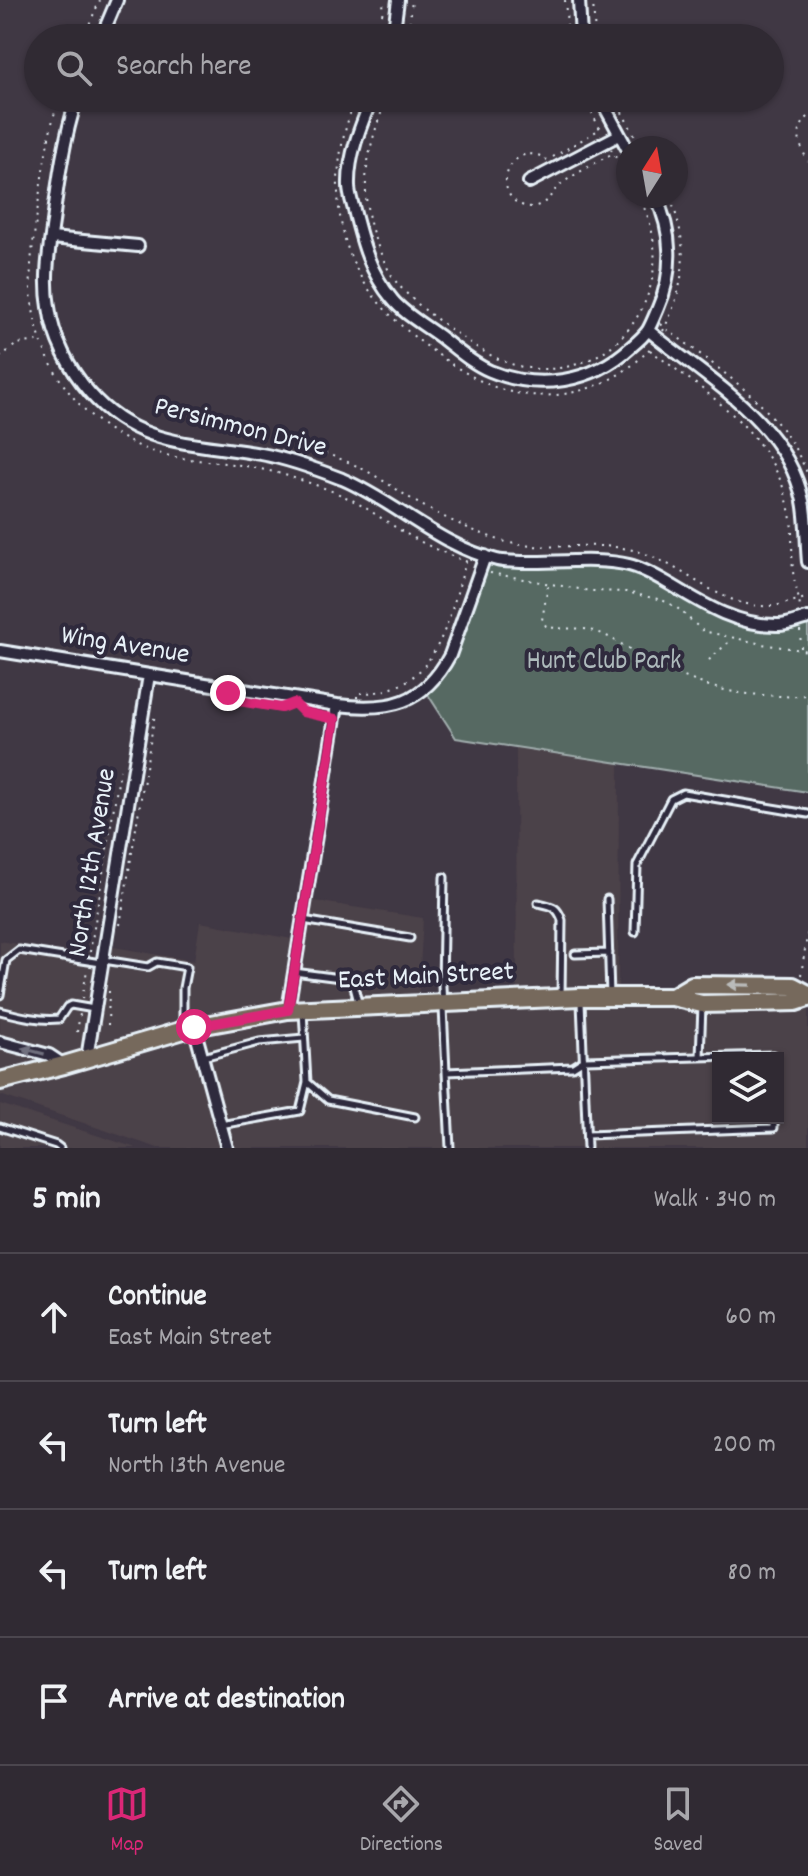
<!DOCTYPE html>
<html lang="en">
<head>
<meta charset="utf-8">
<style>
	body { margin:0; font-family:Dekko,sans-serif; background:#3c363f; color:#f1f3f6 }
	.controls { position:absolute; right:24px; bottom:24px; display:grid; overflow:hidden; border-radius:0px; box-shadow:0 2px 6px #0004 }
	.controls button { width:72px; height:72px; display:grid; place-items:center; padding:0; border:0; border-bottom:2px solid #4b464e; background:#302a33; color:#f1f3f6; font:40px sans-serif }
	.compass { position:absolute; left:616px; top:136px; width:72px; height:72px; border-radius:50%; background:#302a33; box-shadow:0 2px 6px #0004; rotate:11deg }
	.stop { position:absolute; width:24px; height:24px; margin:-18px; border:6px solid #db2777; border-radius:50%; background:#fff }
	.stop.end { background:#db2777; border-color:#fff; box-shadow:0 2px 8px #0008 }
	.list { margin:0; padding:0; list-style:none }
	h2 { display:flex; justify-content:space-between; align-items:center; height:104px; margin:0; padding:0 32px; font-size:34px }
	h2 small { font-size:26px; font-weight:400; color:#a8a7ac }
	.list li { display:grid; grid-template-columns:52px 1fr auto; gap:24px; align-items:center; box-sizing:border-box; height:128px; padding:0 32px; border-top:2px solid #4b464e }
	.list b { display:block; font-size:30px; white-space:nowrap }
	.list p { margin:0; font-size:26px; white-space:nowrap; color:#a8a7ac }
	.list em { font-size:26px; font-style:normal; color:#a8a7ac }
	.icon { flex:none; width:44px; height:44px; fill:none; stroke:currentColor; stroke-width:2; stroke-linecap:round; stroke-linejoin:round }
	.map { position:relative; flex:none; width:808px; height:1148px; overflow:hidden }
	.search { position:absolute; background:#302a33; box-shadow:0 2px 6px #0004; left:24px; right:24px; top:24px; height:88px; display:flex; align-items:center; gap:20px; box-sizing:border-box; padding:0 28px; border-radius:44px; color:#a8a7ac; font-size:30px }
	.sheet { height:616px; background:#302a33 }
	nav { display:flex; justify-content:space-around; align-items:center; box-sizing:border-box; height:112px; border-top:2px solid #4b464e; background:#302a33; font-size:22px; color:#a8a7ac }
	nav a { display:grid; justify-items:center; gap:4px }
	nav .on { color:#db2777 }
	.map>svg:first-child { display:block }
	.built { fill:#4c4249; fill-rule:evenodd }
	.green { fill:#576962; stroke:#a0adad; stroke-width:2 }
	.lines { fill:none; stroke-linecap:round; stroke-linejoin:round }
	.lane-casing { stroke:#e8f1f8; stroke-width:11 }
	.street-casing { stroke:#e8f1f8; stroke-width:16 }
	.primary-casing { stroke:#e8f1f8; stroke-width:22 }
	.path { stroke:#e8f1f8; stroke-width:2; stroke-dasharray:2 6; stroke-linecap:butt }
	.lane { stroke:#2f2a3d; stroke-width:5 }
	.street { stroke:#2f2a3d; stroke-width:10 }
	.primary { stroke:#76695c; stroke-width:16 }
	.oneway { fill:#babbba }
	.oneway2 { fill:#70707e }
	.route { stroke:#db2777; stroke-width:10 }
	.labels { text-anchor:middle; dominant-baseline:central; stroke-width:8; stroke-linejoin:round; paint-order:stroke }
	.street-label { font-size:28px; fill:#e8f1f8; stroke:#2f2a3d }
	.park-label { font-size:28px; fill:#aebbbc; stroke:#2f2a3d }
</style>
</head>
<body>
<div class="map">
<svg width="808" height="1148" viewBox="0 0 808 1148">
	<rect width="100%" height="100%" fill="#403844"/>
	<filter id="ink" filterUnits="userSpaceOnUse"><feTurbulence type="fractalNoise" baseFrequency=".0125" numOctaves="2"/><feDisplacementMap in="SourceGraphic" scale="16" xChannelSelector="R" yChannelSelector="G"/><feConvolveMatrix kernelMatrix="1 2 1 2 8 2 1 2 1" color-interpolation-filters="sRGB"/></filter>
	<g filter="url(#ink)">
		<path class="built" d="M 516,747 L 619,763 L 618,994 L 517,997 Z
			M 308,900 L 423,918 L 418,1001 L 291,1007 Z
			M 200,922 L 297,940 L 285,1008 L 91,1055 L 108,946 L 194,961 Z
			M 0,941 L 100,958 L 84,1057 L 67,1060 L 0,1039 Z
			M 792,991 L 792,1007 L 808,1007 L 808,1148 L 231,1148 L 199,1036 L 288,1015 L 414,1007 ZM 718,1058 L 778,1058 L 778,1118 L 718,1118 Z
			M 192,1036 L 223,1148 L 158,1148 L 0,1095 L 0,1086 Z
			M 0,1046 L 57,1062 L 0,1076 Z
			M 0,1104 L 136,1148 L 0,1148 Z"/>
		<path class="green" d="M 487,562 L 602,565 L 631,569 L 745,622 L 808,620 L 808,792 L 456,738 L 427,693 L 442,677 Z"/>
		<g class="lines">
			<g class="lane-casing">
				<path id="lane" d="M 444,877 L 442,986 L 446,1072
					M 607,899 L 610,996
					M 538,903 C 552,906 557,906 562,920 L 561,997
					M 303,920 L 410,938
					M 635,932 L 637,865 L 671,799 L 683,793 L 808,814
					M 575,954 L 609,953
					M 104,960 L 148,967 L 157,962 L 187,967 L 183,988 L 183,1027
					M 294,972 L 348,979 L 353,983 L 358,1002
					M 0,995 L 6,960 L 19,950 L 101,963
					M 581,1002 L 587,1148
					M 0,1011 C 20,1016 39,1021 59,1019 L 67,1007 L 71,1005 L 94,1009
					M 203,1057 L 259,1042 L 304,1038
					M 700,1057 L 702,1006
					M 307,1082 L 328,1100 L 415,1117
					M 220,1125 L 300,1111 L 307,1082 L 303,1011
					M 0,1127 L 56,1145 L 60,1148
					M 587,1135 L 774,1128 L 774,1118
					M 450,1148 L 446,1072 L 573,1067 L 584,1060 L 773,1055 L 773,1058"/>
			</g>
			<g class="street-casing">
				<path id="street" d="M 579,0 L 581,38
					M 101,38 L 117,0
					M 393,38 L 398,0
					M 77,98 C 64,138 58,180 53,222 C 49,250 44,279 49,307 C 53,338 69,369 90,393 C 138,448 196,442 261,454 C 289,459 316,469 342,479 C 394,501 441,547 497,560 C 504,562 513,561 521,562 C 553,563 599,557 629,565 C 645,569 659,578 673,586 C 706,606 739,626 779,625 C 788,625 799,620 808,618
					M 372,98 C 361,125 348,156 349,186 C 349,194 352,202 354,210 C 362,242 370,273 392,299 C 404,314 423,324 439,336 C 455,348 471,363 490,371 C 538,391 592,383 631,347 C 637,342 644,336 648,330 C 652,323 655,315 658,308 C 674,272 673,231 655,196
					M 600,98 L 628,150
					M 529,182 L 619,135
					M 51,238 L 138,246
					M 648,330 C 705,378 786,421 803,501 C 807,521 806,542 808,562
					M 0,651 L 337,705 C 390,711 423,705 450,655 L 485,556
					M 288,1010 L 337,705
					M 194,1027 L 227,1148
					M 0,1042 L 49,1055 L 64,1065
					M 87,1058 L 149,675"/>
			</g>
			<g class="primary-casing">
				<path id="primary" d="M 672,997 L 692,985 L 793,986 L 808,994
					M 0,1081 L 64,1065 L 194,1027 L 288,1010 L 580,997 L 672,997 L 702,1004 L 796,1002 L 808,998"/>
			</g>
			<path class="path" d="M 565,0 L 568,38
				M 593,0 L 595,38
				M 83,38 L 100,0
				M 379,38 L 384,0
				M 408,38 L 412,0
				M 59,98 C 48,133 43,169 38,205 C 35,233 29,261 31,289 C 34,361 81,426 149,450 C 176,460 205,460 233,464 C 254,467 277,472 297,479 C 317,485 336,492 354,501 C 373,512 391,525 410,536 C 430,547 450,556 471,563
				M 356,98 C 336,147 331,202 349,252 C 364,292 392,320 425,345 C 446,361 468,376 492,386 C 547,408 614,391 652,346
				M 387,98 C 368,145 357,190 375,239 C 381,254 387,270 397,283 C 413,302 432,316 452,330 C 479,350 506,368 540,369 C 631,372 683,272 638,196
				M 584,98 L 600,129
				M 614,98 L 642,148
				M 808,117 C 794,131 799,145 808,161
				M 611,149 L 628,179
				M 553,157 L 600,129
				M 547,160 C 543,158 540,155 536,155 C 509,148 492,191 521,205 C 527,207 532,208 539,205 C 551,200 552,191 561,184 C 578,172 597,162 615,152
				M 661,324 C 670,333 681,339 691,347 C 742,387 782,413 808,475
				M 663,331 C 686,285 690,244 669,196
				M 650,350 C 708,394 774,433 789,509 C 794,529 791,551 793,571 C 794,584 799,595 800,608
				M 0,357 L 17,344 L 38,341
				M 255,435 C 291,443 325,451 359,467 C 379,477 397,490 416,502 C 442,517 470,530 499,540 C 546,555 596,537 643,553 C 687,568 722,609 771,606 C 783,605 795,600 807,598
				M 490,573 L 590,591 L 626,592 L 662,600 L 676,607 L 703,631 L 762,644 L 808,651
				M 548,586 L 542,620 L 546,626 C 561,631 579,626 594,631 C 610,636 624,646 638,654 C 679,677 718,694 765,695 C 780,696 794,698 808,694
				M 800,630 L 801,648
				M 709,660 L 732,639
				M 357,698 L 357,693 C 437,695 447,623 466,562
				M 236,699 L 281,708 L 284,707
				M 300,709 L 303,712 L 324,715
				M 120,925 L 155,713
				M 90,952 L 120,770
				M 801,975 L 808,930
				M 82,999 L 87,970
				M 108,1025 L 109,990
				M 77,1032 L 80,1014"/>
			<use href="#lane" class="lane"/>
			<use href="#street" class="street"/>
			<use href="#primary" class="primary"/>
		</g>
		<defs><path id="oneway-solid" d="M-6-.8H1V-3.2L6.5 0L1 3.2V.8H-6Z" transform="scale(2)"/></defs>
		<use class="oneway" href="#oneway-solid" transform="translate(739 985) rotate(-179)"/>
		<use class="oneway2" href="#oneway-solid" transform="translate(33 1051) rotate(-165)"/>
	</g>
	<g class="lines" filter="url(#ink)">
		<path class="route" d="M 194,1027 L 288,1010 L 335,719 L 303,712 L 294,703 L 281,708 L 239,701 L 228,693"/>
	</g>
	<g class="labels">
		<g class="street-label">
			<text transform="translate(240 429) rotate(14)">Persimmon Drive</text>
			<text transform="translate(125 647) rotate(9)">Wing Avenue</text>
			<text transform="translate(94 863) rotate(-81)">North 12th Avenue</text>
			<text transform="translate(426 978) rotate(-3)">East Main Street</text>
		</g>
		<g class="park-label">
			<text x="604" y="663">Hunt Club Park</text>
		</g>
	</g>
</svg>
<div class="controls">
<button><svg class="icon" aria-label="layers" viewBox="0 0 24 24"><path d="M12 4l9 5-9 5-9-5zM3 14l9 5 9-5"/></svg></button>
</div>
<svg class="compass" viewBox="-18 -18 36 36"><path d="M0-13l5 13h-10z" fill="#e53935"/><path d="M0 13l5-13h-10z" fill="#a8a7ac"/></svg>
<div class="stop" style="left:194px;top:1027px"></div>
<div class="stop end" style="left:228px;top:693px"></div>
<div class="search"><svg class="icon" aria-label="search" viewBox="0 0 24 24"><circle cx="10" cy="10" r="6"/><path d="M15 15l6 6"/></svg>Search here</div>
</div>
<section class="sheet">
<h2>5 min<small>Walk · 340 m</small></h2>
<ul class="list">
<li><svg class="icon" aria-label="ahead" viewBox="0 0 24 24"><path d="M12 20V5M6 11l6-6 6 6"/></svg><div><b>Continue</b><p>East Main Street</p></div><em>60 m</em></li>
<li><svg class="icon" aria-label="left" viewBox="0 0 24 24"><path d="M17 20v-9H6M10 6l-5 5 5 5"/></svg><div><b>Turn left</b><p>North 13th Avenue</p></div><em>200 m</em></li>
<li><svg class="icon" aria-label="left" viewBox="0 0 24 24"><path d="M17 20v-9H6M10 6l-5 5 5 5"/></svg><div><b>Turn left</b></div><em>80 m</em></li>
<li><svg class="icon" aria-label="arrive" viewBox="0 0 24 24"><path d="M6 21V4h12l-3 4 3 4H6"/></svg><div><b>Arrive at destination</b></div></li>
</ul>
</section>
<nav>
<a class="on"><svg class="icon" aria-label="map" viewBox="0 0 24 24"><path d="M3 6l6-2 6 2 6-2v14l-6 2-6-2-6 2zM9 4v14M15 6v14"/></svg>Map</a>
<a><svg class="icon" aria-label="directions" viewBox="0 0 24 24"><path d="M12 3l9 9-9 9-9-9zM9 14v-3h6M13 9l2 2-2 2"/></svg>Directions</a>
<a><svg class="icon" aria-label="saved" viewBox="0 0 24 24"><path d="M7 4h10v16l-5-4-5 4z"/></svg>Saved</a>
</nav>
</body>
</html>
